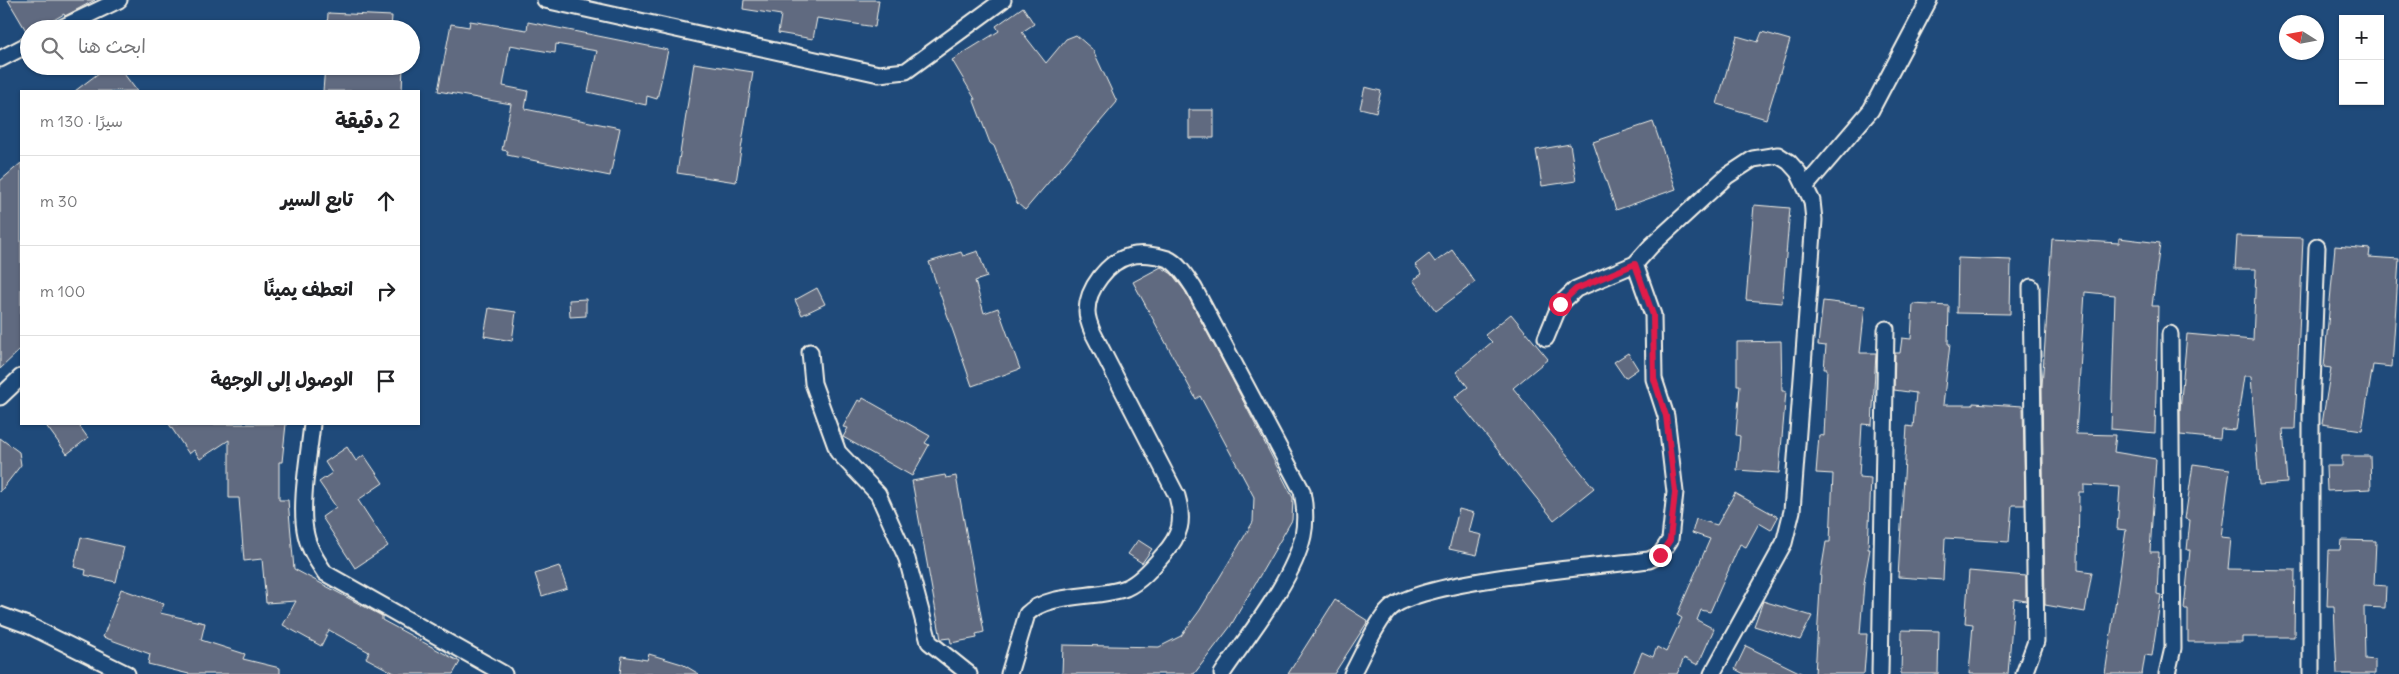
<!DOCTYPE html>
<html lang="ar">
<head>
<meta charset="utf-8">
<style>
	body { margin:0; font-family:Delius,"Playpen Sans Arabic",sans-serif; background:#f2f2f2; color:#202124; direction:rtl }
	.controls { position:absolute; right:15px; top:15px; display:grid; overflow:hidden; border-radius:0px; box-shadow:0 1px 4px #0004 }
	.controls button { width:45px; height:45px; display:grid; place-items:center; padding:0; border:0; border-bottom:1px solid #e0e0e0; background:#fff; color:#202124; font:25px sans-serif }
	.compass { position:absolute; left:2279px; top:15px; width:45px; height:45px; border-radius:50%; background:#fff; box-shadow:0 1px 4px #0004; rotate:281deg }
	.stop { position:absolute; width:15px; height:15px; margin:-11px; border:4px solid #e11d48; border-radius:50%; background:#fff }
	.stop.end { background:#e11d48; border-color:#fff; box-shadow:0 1px 5px #0008 }
	.list { margin:0; padding:0; list-style:none }
	h2 { display:flex; justify-content:space-between; align-items:center; height:65px; margin:0; padding:0 20px; font-size:21px }
	h2 small { font-size:16px; font-weight:400; color:#757577 }
	.list li { display:grid; grid-template-columns:32px 1fr auto; gap:15px; align-items:center; box-sizing:border-box; height:90px; padding:0 20px; border-top:1px solid #e0e0e0 }
	.list b { display:block; font-size:19px; white-space:nowrap }
	.list em { font-size:16px; font-style:normal; color:#757577 }
	.icon { flex:none; width:28px; height:28px; fill:none; stroke:currentColor; stroke-width:2; stroke-linecap:round; stroke-linejoin:round }
	.map { position:relative; flex:none; width:2399px; height:674px; overflow:hidden; direction:ltr }
	.search { position:absolute; background:#fff; box-shadow:0 1px 4px #0004; left:20px; top:20px; width:400px; height:55px; display:flex; align-items:center; gap:12px; box-sizing:border-box; padding:0 18px; border-radius:28px; color:#757577; font-size:19px }
	.panel { position:absolute; background:#fff; box-shadow:0 1px 4px #0004; left:20px; top:90px; width:400px; height:335px; border-radius:0px; direction:rtl }
	.map>svg:first-child { display:block }
	.building { fill:#606b80; stroke:#f4f1e8 }
	.lines { fill:none; stroke-linecap:round; stroke-linejoin:round }
	.street-casing { stroke:#f4f1e8; stroke-width:19 }
	.street { stroke:#1f4a7a; stroke-width:15 }
	.route { stroke:#e11d48; stroke-width:6 }
</style>
</head>
<body>
<div class="map">
<svg width="2399" height="674" viewBox="0 0 2399 674">
	<rect width="100%" height="100%" fill="#1f4a7a"/>
	<filter id="ink" filterUnits="userSpaceOnUse"><feTurbulence type="fractalNoise" baseFrequency=".02" numOctaves="2"/><feDisplacementMap in="SourceGraphic" scale="10" xChannelSelector="R" yChannelSelector="G"/><feConvolveMatrix kernelMatrix="1 2 1 2 8 2 1 2 1" color-interpolation-filters="sRGB"/></filter>
	<g filter="url(#ink)">
		<path class="building" d="M 8,0 L 95,0 L 65,16 L 64,14 L 38,29 L 29,29 L 28,34 Z
			M 744,0 L 879,0 L 875,27 L 817,18 L 813,39 L 778,33 L 781,15 L 743,9 Z
			M 1023,7 L 1034,24 L 1022,32 L 1046,63 L 1066,39 L 1076,35 L 1093,50 L 1117,102 L 1025,210 L 1017,203 L 994,146 L 990,143 L 974,101 L 975,99 L 952,60 L 999,31 L 996,26 Z
			M 328,13 L 392,16 L 391,29 L 327,29 Z
			M 470,21 L 527,30 L 528,22 L 668,50 L 657,99 L 647,96 L 646,105 L 588,92 L 597,51 L 556,44 L 555,53 L 510,45 L 503,86 L 528,91 L 525,109 L 620,128 L 610,176 L 507,155 L 508,151 L 502,150 L 511,104 L 438,91 L 451,24 L 469,27 Z
			M 1762,32 L 1790,40 L 1766,119 L 1717,104 L 1737,36 L 1758,42 Z
			M 694,63 L 753,72 L 736,182 L 677,173 Z
			M 108,66 L 118,66 L 137,91 L 75,91 Z
			M 325,66 L 403,66 L 402,91 L 323,91 Z
			M 1365,87 L 1381,91 L 1376,112 L 1360,108 Z
			M 1189,110 L 1214,110 L 1214,138 L 1189,138 Z
			M 1653,122 L 1676,189 L 1616,210 L 1593,142 Z
			M 1570,144 L 1576,181 L 1542,186 L 1536,150 Z
			M 21,163 L 21,349 L 0,369 L 0,181 Z
			M 1754,205 L 1790,208 L 1782,303 L 1746,300 Z
			M 2237,236 L 2303,238 L 2295,429 L 2283,429 L 2287,483 L 2259,485 L 2251,376 L 2244,376 L 2236,430 L 2221,429 L 2220,439 L 2180,435 L 2180,410 L 2187,334 L 2253,340 L 2256,269 L 2235,269 Z
			M 2119,238 L 2160,243 L 2152,306 L 2158,306 L 2155,433 L 2111,429 L 2115,295 L 2085,292 L 2076,434 L 2116,435 L 2114,452 L 2156,459 L 2150,552 L 2159,552 L 2157,594 L 2161,595 L 2152,656 L 2145,655 L 2142,674 L 2105,674 L 2126,530 L 2117,529 L 2120,487 L 2084,485 L 2084,492 L 2079,492 L 2078,570 L 2092,572 L 2085,612 L 2045,605 L 2042,386 L 2052,239 L 2119,243 Z
			M 2335,246 L 2370,249 L 2369,257 L 2399,259 L 2392,367 L 2373,365 L 2362,430 L 2322,424 L 2331,368 L 2324,367 Z
			M 1452,250 L 1475,282 L 1436,311 L 1413,280 L 1422,274 L 1415,265 L 1429,254 L 1435,262 Z
			M 978,251 L 987,277 L 975,281 L 984,313 L 998,308 L 1020,369 L 972,386 L 929,262 L 961,252 L 963,256 Z
			M 1958,258 L 2011,260 L 2010,314 L 1957,313 Z
			M 1161,267 L 1172,274 L 1185,291 L 1232,379 L 1293,498 L 1292,520 L 1230,627 L 1194,674 L 1062,674 L 1063,645 L 1159,647 L 1181,636 L 1200,610 L 1253,522 L 1254,497 L 1200,396 L 1196,399 L 1133,282 Z
			M 817,288 L 825,304 L 802,315 L 795,300 Z
			M 586,299 L 586,316 L 570,317 L 569,300 Z
			M 1823,301 L 1865,306 L 1860,353 L 1876,353 L 1872,425 L 1862,424 L 1859,477 L 1871,478 L 1868,549 L 1870,549 L 1864,583 L 1860,634 L 1867,634 L 1864,674 L 1815,674 L 1821,572 L 1826,542 L 1830,542 L 1833,474 L 1816,473 L 1819,435 L 1824,436 L 1827,369 L 1824,369 L 1826,346 L 1818,345 Z
			M 1913,304 L 1949,306 L 1948,344 L 1950,344 L 1943,405 L 1973,405 L 1973,403 L 2023,406 L 2025,505 L 2012,505 L 2009,542 L 1945,538 L 1943,580 L 1898,577 L 1907,426 L 1913,427 L 1916,393 L 1894,390 L 1895,353 L 1900,353 L 1902,338 L 1911,339 Z
			M 489,308 L 516,312 L 512,341 L 484,336 Z
			M 1511,314 L 1548,359 L 1513,388 L 1594,488 L 1554,520 L 1455,397 L 1468,387 L 1456,372 L 1492,342 L 1485,335 Z
			M 1781,341 L 1782,391 L 1786,391 L 1779,473 L 1737,470 L 1740,436 L 1736,435 L 1740,385 L 1737,385 L 1737,342 Z
			M 1628,353 L 1638,369 L 1625,378 L 1614,362 Z
			M 863,398 L 930,436 L 925,443 L 929,445 L 912,476 L 843,437 L 848,428 L 843,427 L 858,400 L 861,402 Z
			M 45,424 L 78,424 L 88,438 L 67,454 Z
			M 169,424 L 286,424 L 282,462 L 279,462 L 279,500 L 288,500 L 294,569 L 382,616 L 382,620 L 460,662 L 453,674 L 396,674 L 366,658 L 369,652 L 329,630 L 321,646 L 283,625 L 296,601 L 266,603 L 262,559 L 244,561 L 239,498 L 229,498 L 229,440 L 200,459 L 194,450 L 189,454 Z
			M 0,438 L 19,452 L 21,465 L 0,492 Z
			M 347,447 L 356,461 L 364,455 L 383,483 L 358,500 L 388,546 L 355,568 L 322,517 L 336,507 L 319,482 L 332,473 L 325,462 Z
			M 2342,456 L 2370,456 L 2371,489 L 2327,491 L 2326,466 L 2342,466 Z
			M 2193,464 L 2230,469 L 2221,537 L 2231,538 L 2228,569 L 2295,570 L 2294,637 L 2242,637 L 2242,642 L 2188,642 L 2188,609 L 2184,609 L 2190,550 L 2187,550 L 2190,520 L 2185,519 Z
			M 945,475 L 946,478 L 956,476 L 984,632 L 976,634 L 977,638 L 951,643 L 950,638 L 941,639 L 912,481 Z
			M 1735,493 L 1778,517 L 1771,530 L 1759,523 L 1746,547 L 1740,544 L 1710,612 L 1701,610 L 1697,620 L 1714,629 L 1698,665 L 1684,658 L 1677,674 L 1633,674 L 1642,652 L 1653,657 L 1657,647 L 1666,652 L 1682,618 L 1677,615 L 1710,539 L 1692,533 L 1696,519 L 1717,525 Z
			M 1459,509 L 1474,513 L 1469,532 L 1482,535 L 1477,555 L 1449,549 Z
			M 81,537 L 124,547 L 116,582 L 85,575 L 86,570 L 74,567 Z
			M 1138,540 L 1152,549 L 1142,563 L 1128,554 Z
			M 2341,540 L 2376,541 L 2374,585 L 2386,586 L 2385,608 L 2364,607 L 2365,659 L 2375,660 L 2375,674 L 2337,674 L 2334,606 L 2327,606 L 2329,550 L 2340,550 Z
			M 559,566 L 567,588 L 542,596 L 535,574 Z
			M 1969,571 L 2026,576 L 2026,601 L 2014,599 L 2008,674 L 1969,674 L 1973,624 L 1965,623 Z
			M 121,589 L 164,604 L 160,613 L 205,623 L 201,640 L 245,654 L 243,659 L 280,668 L 280,674 L 189,674 L 148,664 L 150,654 L 103,637 Z
			M 1335,600 L 1368,621 L 1334,674 L 1288,674 Z
			M 1763,601 L 1812,616 L 1800,640 L 1754,626 Z
			M 1902,630 L 1939,631 L 1938,674 L 1901,674 Z
			M 1746,646 L 1803,674 L 1744,674 L 1735,669 Z
			M 649,654 L 682,664 L 699,674 L 620,674 L 622,656 L 647,660 Z"/>
		<g class="lines">
			<g class="street-casing">
				<path id="street" d="M 545,0 L 879,74 L 906,71 L 1003,0
					M 59,29 L 119,0
					M 0,59 L 29,44
					M 1805,187 L 1871,110 L 1929,0
					M 1546,338 L 1560,304 L 1576,289 L 1635,264 L 1651,246 L 1727,176 L 1753,159 L 1778,155 L 1789,162 L 1798,172 L 1812,201 L 1814,220 L 1792,511 L 1784,543 L 1712,674
					M 810,352 L 813,383 L 838,452 L 878,494 L 907,559 L 929,642 L 969,674
					M 0,397 L 21,377
					M 312,424 C 309,455 299,506 306,535 C 309,549 317,561 325,573 L 504,674
					M 0,615 L 30,626 L 127,674
					M 1009,674 L 1027,614 C 1049,592 1097,599 1126,588 C 1140,582 1153,567 1163,555 C 1181,535 1184,521 1177,496 L 1093,333 C 1090,326 1087,319 1087,311 C 1087,289 1108,261 1130,256 C 1141,253 1157,255 1168,259 C 1179,264 1187,278 1194,288 L 1302,491 C 1305,506 1306,521 1303,536 C 1293,581 1248,635 1222,674
					M 1352,674 C 1362,656 1376,622 1390,609 C 1419,580 1602,566 1649,560 L 1660,555 L 1670,540 L 1675,492 L 1666,416 L 1654,379 L 1653,315 L 1635,264
					M 1880,674 L 1886,329
					M 2024,674 L 2036,641 L 2031,287
					M 2167,674 L 2173,648 L 2170,334
					M 2311,674 L 2311,415 L 2317,247"/>
			</g>
			<use href="#street" class="street"/>
		</g>
	</g>
	<g class="lines" filter="url(#ink)">
		<path class="route" d="M 1560,304 L 1576,289 L 1635,264 L 1653,315 L 1654,379 L 1666,416 L 1675,492 L 1670,540 L 1660,555"/>
	</g>
</svg>
<div class="controls">
<button>+</button>
<button>−</button>
</div>
<svg class="compass" viewBox="-18 -18 36 36"><path d="M0-13l5 13h-10z" fill="#e53935"/><path d="M0 13l5-13h-10z" fill="#757577"/></svg>
<div class="stop" style="left:1560px;top:304px"></div>
<div class="stop end" style="left:1660px;top:555px"></div>
<div class="search"><svg class="icon" aria-label="search" viewBox="0 0 24 24"><circle cx="10" cy="10" r="6"/><path d="M15 15l6 6"/></svg>ابحث هنا</div>
<section class="panel">
<h2>2 دقيقة<small>سيرًا · 130 m</small></h2>
<ul class="list">
<li><svg class="icon" aria-label="ahead" viewBox="0 0 24 24"><path d="M12 20V5M6 11l6-6 6 6"/></svg><div><b>تابع السير</b></div><em>30 m</em></li>
<li><svg class="icon" aria-label="right" viewBox="0 0 24 24"><path d="M7 20v-9h11M14 6l5 5-5 5"/></svg><div><b>انعطف يمينًا</b></div><em>100 m</em></li>
<li><svg class="icon" aria-label="arrive" viewBox="0 0 24 24"><path d="M6 21V4h12l-3 4 3 4H6"/></svg><div><b>الوصول إلى الوجهة</b></div></li>
</ul>
</section>
</div>
</body>
</html>
